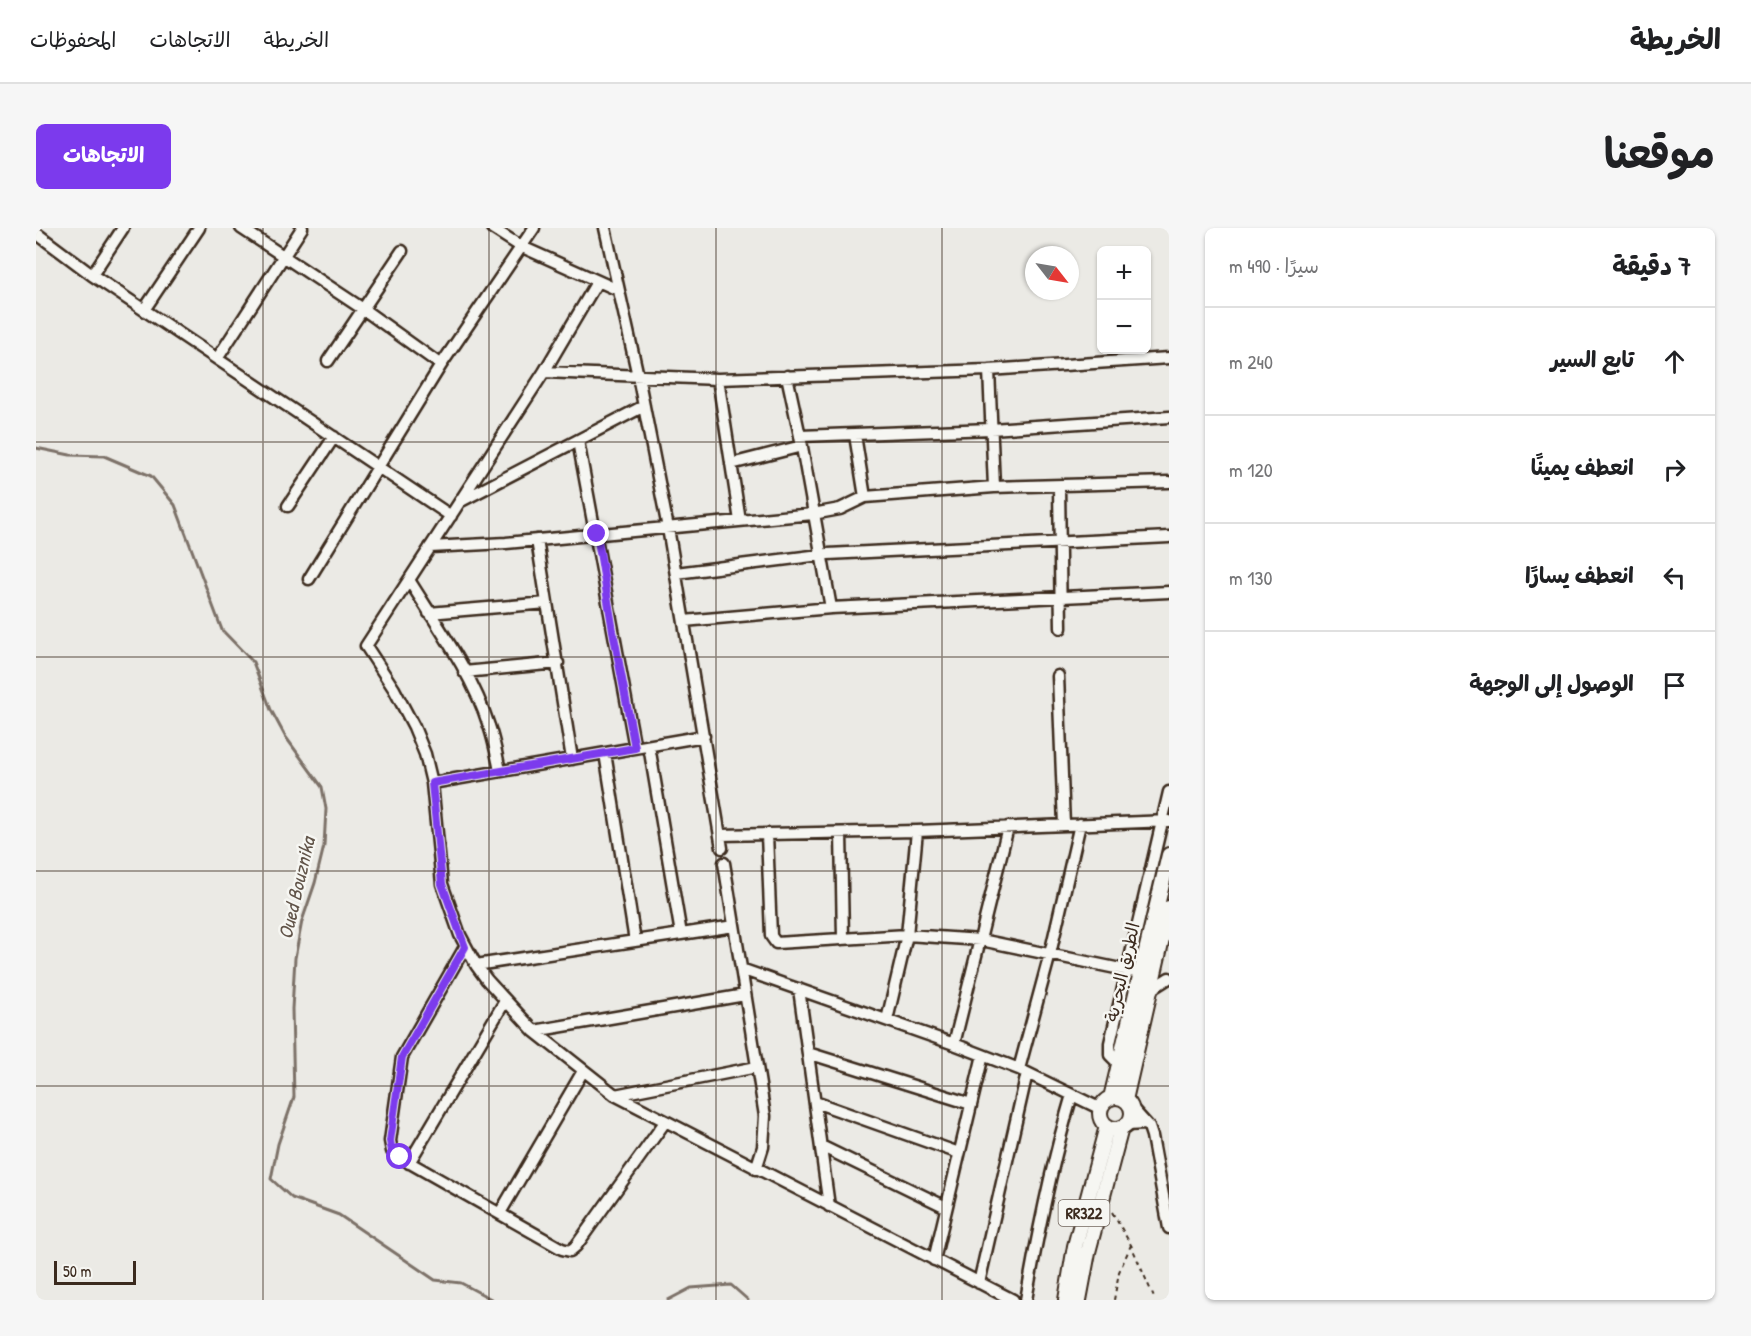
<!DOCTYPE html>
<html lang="ar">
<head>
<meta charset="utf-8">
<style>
	body { margin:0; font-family:"Patrick Hand","Playpen Sans Arabic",sans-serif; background:#f6f6f6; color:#202124; direction:rtl }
	.controls { position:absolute; right:18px; top:18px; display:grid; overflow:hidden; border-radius:9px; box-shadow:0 2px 4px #0004 }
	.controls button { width:54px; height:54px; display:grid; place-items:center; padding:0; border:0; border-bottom:2px solid #e0e0e0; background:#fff; color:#202124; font:30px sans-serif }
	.compass { position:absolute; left:989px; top:18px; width:54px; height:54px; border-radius:50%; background:#fff; box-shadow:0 2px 4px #0004; rotate:121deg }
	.scale { position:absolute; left:18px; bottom:15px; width:82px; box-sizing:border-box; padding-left:6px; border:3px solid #3b2a1e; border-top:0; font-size:16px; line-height:21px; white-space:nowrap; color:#3b2a1e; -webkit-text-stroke:4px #f6f6f2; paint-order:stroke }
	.stop { position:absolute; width:18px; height:18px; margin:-14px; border:4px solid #7c3aed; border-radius:50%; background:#fff }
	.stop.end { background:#7c3aed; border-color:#fff; box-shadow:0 2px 6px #0008 }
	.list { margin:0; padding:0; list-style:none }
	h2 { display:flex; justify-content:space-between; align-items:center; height:78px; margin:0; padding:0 24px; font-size:26px }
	h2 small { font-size:20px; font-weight:400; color:#757577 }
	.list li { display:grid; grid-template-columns:39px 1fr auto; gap:18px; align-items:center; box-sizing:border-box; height:108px; padding:0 24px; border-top:2px solid #e0e0e0 }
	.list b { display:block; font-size:22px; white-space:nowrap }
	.list em { font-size:20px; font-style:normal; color:#757577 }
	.icon { flex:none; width:33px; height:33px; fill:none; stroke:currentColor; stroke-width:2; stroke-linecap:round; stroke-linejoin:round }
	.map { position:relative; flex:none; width:1133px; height:1072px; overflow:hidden; direction:ltr; border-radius:9px }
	header { display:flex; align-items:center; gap:36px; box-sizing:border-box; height:84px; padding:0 30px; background:#fff; border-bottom:2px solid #e0e0e0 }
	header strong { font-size:28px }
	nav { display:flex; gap:33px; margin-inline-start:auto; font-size:21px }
	.intro { display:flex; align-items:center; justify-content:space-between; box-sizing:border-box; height:144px; padding:0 36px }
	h1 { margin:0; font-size:42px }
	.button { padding:15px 27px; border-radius:9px; background:#7c3aed; color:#fff; font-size:21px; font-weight:700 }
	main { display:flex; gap:36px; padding:0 36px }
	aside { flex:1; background:#fff; border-radius:9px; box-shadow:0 2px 4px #0004 }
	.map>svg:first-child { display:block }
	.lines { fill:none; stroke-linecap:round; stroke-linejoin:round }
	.stream { stroke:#7c7167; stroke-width:3 }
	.minor-casing { stroke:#3b2a1e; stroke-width:15 }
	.major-casing { stroke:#3b2a1e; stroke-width:18 }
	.path { stroke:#3b2a1e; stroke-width:2; stroke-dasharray:4.5 4.5; stroke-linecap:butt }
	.minor { stroke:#f6f6f2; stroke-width:10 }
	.major { stroke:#f6f6f2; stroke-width:14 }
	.route { stroke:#7c3aed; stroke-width:8 }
	.grid { fill:none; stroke:#3b2a1e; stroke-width:1.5; stroke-opacity:0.55 }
	.labels { text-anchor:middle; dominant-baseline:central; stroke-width:5; stroke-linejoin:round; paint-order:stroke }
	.shield { fill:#f6f6f2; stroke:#73675e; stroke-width:1.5 }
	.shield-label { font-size:16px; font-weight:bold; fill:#3b2a1e }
	.street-label { font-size:18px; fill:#3b2a1e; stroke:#f6f6f2 }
	.water-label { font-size:20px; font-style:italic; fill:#615449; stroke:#f6f6f2 }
</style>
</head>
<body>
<header>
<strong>الخريطة</strong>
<nav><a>الخريطة</a><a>الاتجاهات</a><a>المحفوظات</a></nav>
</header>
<div class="intro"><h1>موقعنا</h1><a class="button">الاتجاهات</a></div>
<main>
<aside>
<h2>7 دقيقة<small>سيرًا · 490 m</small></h2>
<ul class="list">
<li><svg class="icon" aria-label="ahead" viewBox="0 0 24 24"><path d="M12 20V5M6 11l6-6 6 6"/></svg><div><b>تابع السير</b></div><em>240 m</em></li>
<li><svg class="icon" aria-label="right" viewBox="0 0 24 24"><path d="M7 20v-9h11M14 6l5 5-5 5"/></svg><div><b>انعطف يمينًا</b></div><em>120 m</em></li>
<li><svg class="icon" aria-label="left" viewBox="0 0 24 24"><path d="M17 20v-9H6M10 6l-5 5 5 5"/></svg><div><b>انعطف يسارًا</b></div><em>130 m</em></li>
<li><svg class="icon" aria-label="arrive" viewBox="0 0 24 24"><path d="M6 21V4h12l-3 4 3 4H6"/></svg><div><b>الوصول إلى الوجهة</b></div></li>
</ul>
</aside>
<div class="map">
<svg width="1133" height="1072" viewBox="0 0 1133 1072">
	<rect width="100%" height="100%" fill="#ebeae5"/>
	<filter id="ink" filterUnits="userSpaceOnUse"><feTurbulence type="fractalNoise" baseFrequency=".0167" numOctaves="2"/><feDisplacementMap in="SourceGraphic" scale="12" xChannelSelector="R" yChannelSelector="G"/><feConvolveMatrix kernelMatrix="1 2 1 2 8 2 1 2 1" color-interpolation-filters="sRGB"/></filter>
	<g filter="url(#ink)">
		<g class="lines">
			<path class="stream" d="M 0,220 L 34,227 L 68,228 L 115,248 L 139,277 L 186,402 L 217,434 L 235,482 L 249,508 L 286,559 L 290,581 L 288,618 L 279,655 L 266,693 L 259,730 L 256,781 L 258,869 L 242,916 L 235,951 L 256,970 L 303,987 L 399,1052 L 425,1055 L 457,1072
				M 632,1072 L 655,1060 L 695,1057 L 712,1072"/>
			<g class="minor-casing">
				<path id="minor" d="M 205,0 L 327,81 L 405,137
					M 456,0 L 484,18 L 582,62
					M 569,0 L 602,148 L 632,300 L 686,620
					M 0,5 L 56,47 L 415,288
					M 56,47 L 87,0
					M 561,54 L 508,144 L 330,418 L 358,461 L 378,499 L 389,526 L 396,555 L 406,656 L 424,707 L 440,737 L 451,752 L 498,803 L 579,867 L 977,1072
					M 108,82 L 163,0
					M 181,131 L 266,0
					M 292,133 L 366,23
					M 953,142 L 958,259
					M 508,144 L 682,151 L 953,142 L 1133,130
					M 751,148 L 764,208 L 795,380
					M 682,151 L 704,293
					M 819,207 L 829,269
					M 764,208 L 955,201 L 1133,189
					M 542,213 L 599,520
					M 695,236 L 766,218
					M 1023,258 L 1025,400
					M 425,273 L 608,178
					M 252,278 L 298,209
					M 501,312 L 536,531
					M 394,319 L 470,315 L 777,286 L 804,281 L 829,269 L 958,259 L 1133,254
					M 640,345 L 792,326 L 1133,309
					M 273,351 L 405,137 L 498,0
					M 373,352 C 401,397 437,447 453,498 C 458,512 461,528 464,543
					M 393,385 L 511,375
					M 648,393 L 795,380 L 1133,364
					M 428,444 L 522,435
					M 1022,448 L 1028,597
					M 613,518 L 645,706
					M 569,525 L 599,713
					M 396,555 L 668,508
					M 805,605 L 807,710
					M 731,606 L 735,708 L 740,715 L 871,707 L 945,712 L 1104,745
					M 684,607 L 881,603 L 1133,593
					M 688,635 L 729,888 L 727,919 L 720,941
					M 429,719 L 366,829 L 354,913 L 356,923 L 360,927 L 526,1021 L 534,1023 L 540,1018 L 629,894
					M 440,737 L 698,698
					M 705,741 L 918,816 L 983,841 L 1065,881
					M 763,761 L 793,978
					M 1114,762 L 1133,750
					M 851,792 L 871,707 L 881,603
					M 498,803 L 709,767
					M 918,816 L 972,599
					M 772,825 L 935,876
					M 1083,836 L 1074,827 L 1074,815 L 1133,564
					M 983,841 L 1014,726 L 1044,596
					M 579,867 L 721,839
					M 779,874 L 923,925
					M 1095,879 L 1113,899 L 1116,908 L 1133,1000
					M 1091,897 L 1109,896
					M 785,918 L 910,979
					M 373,935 L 469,773
					M 464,985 L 547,843
					M 898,1032 L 947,827
					M 943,1055 L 991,845
					M 990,1072 C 1002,1003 1016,934 1036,867"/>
			</g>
			<g class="major-casing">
				<path id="major" d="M1064 885a16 16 0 1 1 32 0a16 16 0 1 1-32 0Z
					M 1075,870 L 1133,627
					M 1089,872 L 1133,680
					M 1030,1072 L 1039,1018 L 1071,898
					M 1043,1072 L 1052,1024 L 1085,900"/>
			</g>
			<path class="path" d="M 1076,984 L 1095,1017 L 1119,1072
				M 1078,1072 L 1083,1044 L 1095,1017"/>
			<use href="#minor" class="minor"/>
			<use href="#major" class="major"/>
		</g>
	</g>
	<g class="lines" filter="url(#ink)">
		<path class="route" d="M 364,929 L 356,923 L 354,913 L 366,829 L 429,719 L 406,656 L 396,555 L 599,520 L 577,403 L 561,306"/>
	</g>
	<path class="grid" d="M 227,0 L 227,1072M 453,0 L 453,1072M 680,0 L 680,1072M 906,0 L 906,1072M 0,214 L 1133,214M 0,429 L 1133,429M 0,643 L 1133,643M 0,858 L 1133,858"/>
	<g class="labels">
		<rect class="shield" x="1022.5" y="972" width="51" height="26" rx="4.5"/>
		<g class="shield-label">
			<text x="1048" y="985">RR322</text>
		</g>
		<g class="street-label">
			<text transform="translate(1086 744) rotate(-77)">الطريق البحرية</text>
		</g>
		<g class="water-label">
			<text transform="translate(260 660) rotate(-77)">Oued Bouznika</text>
		</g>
	</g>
</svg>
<div class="controls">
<button>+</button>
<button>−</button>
</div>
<svg class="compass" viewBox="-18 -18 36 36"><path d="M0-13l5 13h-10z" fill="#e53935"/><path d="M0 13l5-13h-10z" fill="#757577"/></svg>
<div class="scale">50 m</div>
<div class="stop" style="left:364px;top:929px"></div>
<div class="stop end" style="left:561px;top:306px"></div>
</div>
</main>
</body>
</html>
